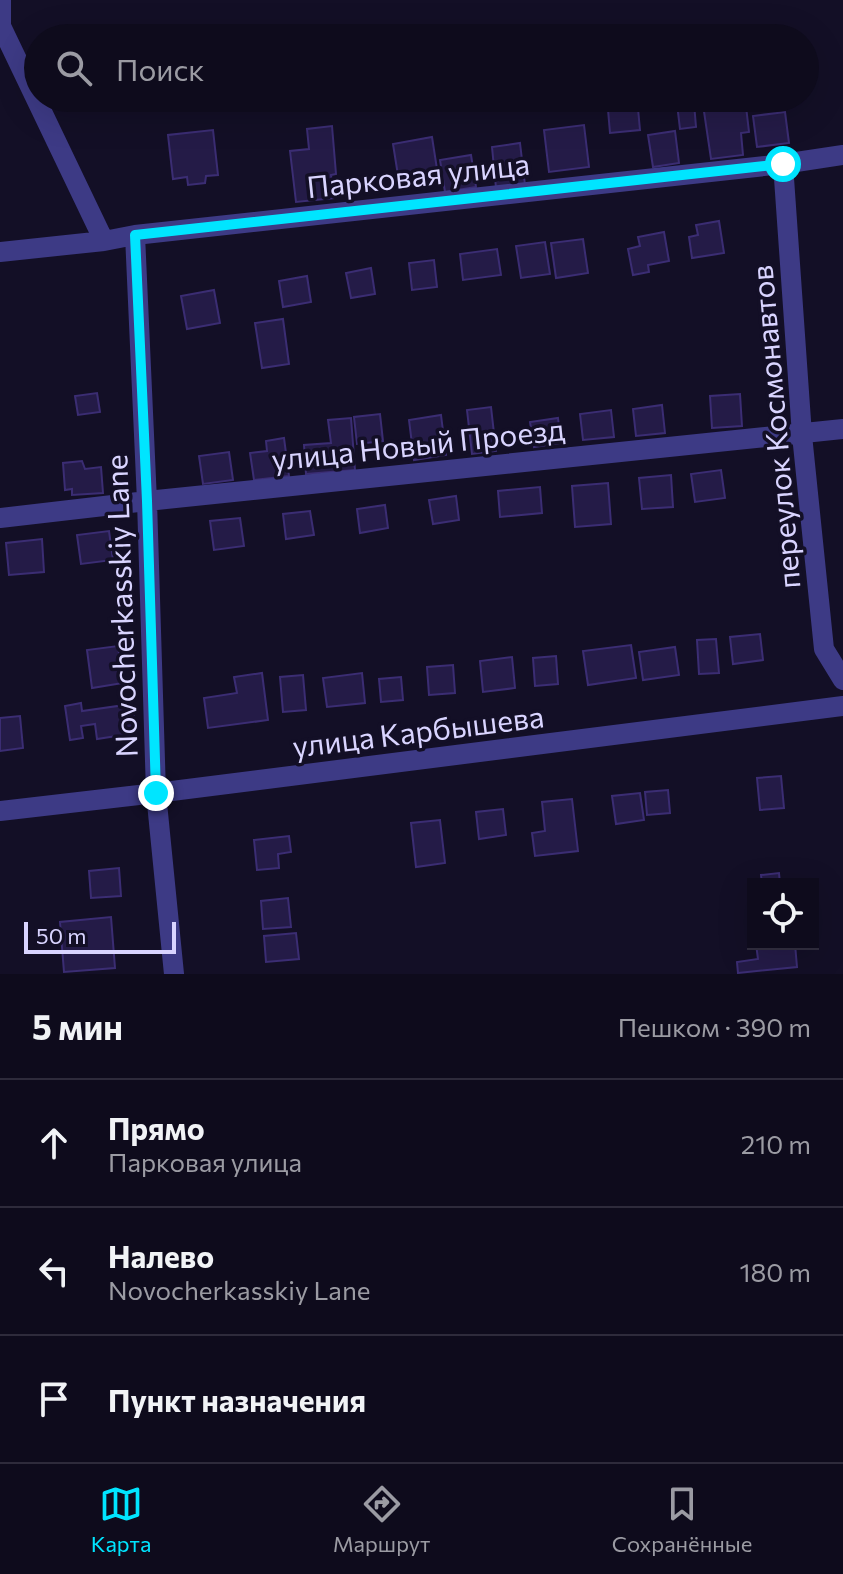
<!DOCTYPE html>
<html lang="ru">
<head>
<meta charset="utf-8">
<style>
	body { margin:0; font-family:Commissioner,sans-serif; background:#171425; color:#f1f3f6 }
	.controls { position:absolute; right:24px; bottom:24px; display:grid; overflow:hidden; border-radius:0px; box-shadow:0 8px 32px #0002 }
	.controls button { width:72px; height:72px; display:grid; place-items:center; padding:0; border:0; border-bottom:2px solid #2e2b3b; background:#0e0b1c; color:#f1f3f6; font:40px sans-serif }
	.scale { position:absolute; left:24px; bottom:20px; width:152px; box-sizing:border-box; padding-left:8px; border:4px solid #d9d4ff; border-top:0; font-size:22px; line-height:28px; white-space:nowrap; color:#d9d4ff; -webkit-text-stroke:6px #130f26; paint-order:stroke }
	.stop { position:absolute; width:24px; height:24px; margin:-18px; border:6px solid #00e5ff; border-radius:50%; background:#fff }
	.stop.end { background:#00e5ff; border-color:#fff; box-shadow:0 2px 8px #0008 }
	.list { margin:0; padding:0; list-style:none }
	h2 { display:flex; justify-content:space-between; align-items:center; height:104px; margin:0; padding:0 32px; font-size:34px }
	h2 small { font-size:26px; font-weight:400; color:#9b9ba3 }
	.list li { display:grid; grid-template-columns:52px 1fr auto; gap:24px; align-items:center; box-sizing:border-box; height:128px; padding:0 32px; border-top:2px solid #2e2b3b }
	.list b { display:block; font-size:30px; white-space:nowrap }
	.list p { margin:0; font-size:26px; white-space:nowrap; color:#9b9ba3 }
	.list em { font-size:26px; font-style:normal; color:#9b9ba3 }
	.icon { flex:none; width:44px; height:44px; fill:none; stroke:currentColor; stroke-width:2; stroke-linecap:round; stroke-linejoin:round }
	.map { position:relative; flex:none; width:843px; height:974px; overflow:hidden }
	.search { position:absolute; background:#0e0b1c; box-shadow:0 8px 32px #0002; left:24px; right:24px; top:24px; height:88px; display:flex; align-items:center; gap:20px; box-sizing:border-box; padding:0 28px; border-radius:44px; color:#9b9ba3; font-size:30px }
	.sheet { height:488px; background:#0e0b1c }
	nav { display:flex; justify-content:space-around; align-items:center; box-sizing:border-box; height:112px; border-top:2px solid #2e2b3b; background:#0e0b1c; font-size:22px; color:#9b9ba3 }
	nav a { display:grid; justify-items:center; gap:4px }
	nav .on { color:#00e5ff }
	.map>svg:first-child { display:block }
	.building { fill:#241b47; stroke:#3b2d73; stroke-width:2 }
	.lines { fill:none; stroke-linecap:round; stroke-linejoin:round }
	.minor { stroke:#3d3a85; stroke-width:20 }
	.route { stroke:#00e5ff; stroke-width:10 }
	.labels { text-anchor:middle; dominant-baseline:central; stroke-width:7; stroke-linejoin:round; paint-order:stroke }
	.street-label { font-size:30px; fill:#d9d4ff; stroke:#130f26 }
</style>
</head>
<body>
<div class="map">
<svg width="843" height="974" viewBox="0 0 843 974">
	<rect width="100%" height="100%" fill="#130f26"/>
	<path class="building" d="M 607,98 L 637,98 L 640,130 L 610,133 Z
		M 702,98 L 745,98 L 749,132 L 741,133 L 743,155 L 711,159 Z
		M 694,103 L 696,127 L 680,129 L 677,104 Z
		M 785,112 L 789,143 L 757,147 L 753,116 Z
		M 584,125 L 589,167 L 549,172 L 544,130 Z
		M 332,126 L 336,174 L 331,175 L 334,198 L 296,202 L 290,151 L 309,149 L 307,129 Z
		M 213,130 L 218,175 L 206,176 L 205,183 L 188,185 L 187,177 L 173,179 L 168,135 Z
		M 675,131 L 679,163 L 653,167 L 648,135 Z
		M 432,137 L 439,182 L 400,188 L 393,144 Z
		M 520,143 L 525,185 L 496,188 L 492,147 Z
		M 471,155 L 476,187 L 445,192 L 440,160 Z
		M 719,221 L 724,253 L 692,258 L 689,237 L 698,235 L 696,225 Z
		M 664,232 L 669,261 L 648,265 L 649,272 L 633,275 L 628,249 L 640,246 L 638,237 Z
		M 583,239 L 588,273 L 556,278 L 551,243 Z
		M 545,242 L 550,274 L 521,278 L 516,246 Z
		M 497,249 L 501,275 L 463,280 L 460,254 Z
		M 434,260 L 437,287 L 412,290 L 409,263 Z
		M 371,268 L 375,294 L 351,298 L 346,273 Z
		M 307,276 L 311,302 L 283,307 L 279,281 Z
		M 214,290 L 220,323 L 187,329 L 181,296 Z
		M 283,319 L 289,364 L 262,368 L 255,323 Z
		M 97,393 L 100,412 L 78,415 L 75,396 Z
		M 740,394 L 742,426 L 712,428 L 710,396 Z
		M 662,405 L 665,433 L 636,436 L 633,409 Z
		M 491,407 L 496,451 L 472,454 L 467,410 Z
		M 611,410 L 614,437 L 583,440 L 580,414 Z
		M 380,414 L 383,441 L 357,444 L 354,417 Z
		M 441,415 L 446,455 L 414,460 L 409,420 Z
		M 351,418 L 355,470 L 306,474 L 304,445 L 331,443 L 328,420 Z
		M 558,418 L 561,443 L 534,447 L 530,422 Z
		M 284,438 L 289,476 L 254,480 L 250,453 L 267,451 L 266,441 Z
		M 229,452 L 233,480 L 203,484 L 199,456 Z
		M 82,461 L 85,469 L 101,467 L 103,493 L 72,495 L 72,489 L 65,490 L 63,463 Z
		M 721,470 L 725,498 L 695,502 L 691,474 Z
		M 671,475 L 673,507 L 642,509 L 639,478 Z
		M 608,483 L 611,524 L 575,527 L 572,486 Z
		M 540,487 L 542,513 L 500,517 L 498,491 Z
		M 456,496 L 459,520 L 433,524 L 429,500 Z
		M 385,505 L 388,528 L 360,533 L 357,509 Z
		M 310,511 L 314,535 L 286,539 L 283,514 Z
		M 240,518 L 244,546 L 214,550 L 210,521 Z
		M 109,531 L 113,560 L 81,564 L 77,535 Z
		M 42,539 L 44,572 L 9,575 L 6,543 Z
		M 760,634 L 763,660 L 733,664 L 730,637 Z
		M 716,639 L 719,673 L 699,674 L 697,640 Z
		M 631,645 L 636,678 L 588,685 L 583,651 Z
		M 118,646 L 123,683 L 92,688 L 87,650 Z
		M 675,647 L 679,675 L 643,680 L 639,652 Z
		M 556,656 L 558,684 L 535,686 L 533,658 Z
		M 512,657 L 515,688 L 483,692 L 480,661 Z
		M 453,665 L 455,693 L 429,695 L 427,667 Z
		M 262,673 L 268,720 L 208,728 L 204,698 L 237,693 L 234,677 Z
		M 362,673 L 365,703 L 327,707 L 323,678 Z
		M 303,675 L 306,710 L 283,712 L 280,677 Z
		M 401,677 L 403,700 L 381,702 L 379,679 Z
		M 81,703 L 82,711 L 132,704 L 136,733 L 97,739 L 95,724 L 81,726 L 83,738 L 70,740 L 65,706 Z
		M 20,716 L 23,748 L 0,751 L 0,718 Z
		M 781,776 L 784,808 L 760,810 L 757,778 Z
		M 668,790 L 670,813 L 647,815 L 645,792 Z
		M 640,793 L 644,820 L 616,824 L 612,796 Z
		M 572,799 L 578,851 L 535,856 L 532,833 L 545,831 L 542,802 Z
		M 503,809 L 506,835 L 479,839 L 476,812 Z
		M 440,820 L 445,863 L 416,867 L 411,823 Z
		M 289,836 L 291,852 L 278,854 L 279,868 L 257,870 L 254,840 Z
		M 119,868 L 121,896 L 91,898 L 89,871 Z
		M 779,873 L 780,884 L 762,884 L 761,875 Z
		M 288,898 L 291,927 L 263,929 L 261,901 Z
		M 111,917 L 115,968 L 64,972 L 60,922 Z
		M 296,933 L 299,959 L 266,962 L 264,936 Z
		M 756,944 L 795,944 L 797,967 L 738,973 L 737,962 L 758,959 Z"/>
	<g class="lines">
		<path class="minor" d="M 1,0 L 1,26 L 104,241
			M 783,164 L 802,435 L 824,649 L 843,680
			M 135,235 L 147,501 L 156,793 L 174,974
			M 0,252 L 104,241 L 135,235 L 783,164 L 843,155
			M 0,518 L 147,501 L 843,429
			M 0,811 L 156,793 L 843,706"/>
	</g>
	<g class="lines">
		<path class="route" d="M 156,793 L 147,501 L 135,235 L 783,164"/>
	</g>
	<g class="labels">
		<g class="street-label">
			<text transform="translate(418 174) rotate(-6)">Парковая улица</text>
			<text transform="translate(774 427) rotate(-95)">переулок Космонавтов</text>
			<text transform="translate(418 443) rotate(-6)">улица Новый Проезд</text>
			<text transform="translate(120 606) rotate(-92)">Novocherkasskiy Lane</text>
			<text transform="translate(418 730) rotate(-7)">улица Карбышева</text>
		</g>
	</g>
</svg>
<div class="controls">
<button><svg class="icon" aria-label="locate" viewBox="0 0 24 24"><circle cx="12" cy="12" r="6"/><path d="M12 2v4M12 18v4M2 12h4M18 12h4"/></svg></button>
</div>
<div class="scale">50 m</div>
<div class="stop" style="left:783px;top:164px"></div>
<div class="stop end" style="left:156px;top:793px"></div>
<div class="search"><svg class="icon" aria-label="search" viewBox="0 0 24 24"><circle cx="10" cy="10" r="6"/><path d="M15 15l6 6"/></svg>Поиск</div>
</div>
<section class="sheet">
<h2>5 мин<small>Пешком · 390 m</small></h2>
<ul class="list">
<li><svg class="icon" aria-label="ahead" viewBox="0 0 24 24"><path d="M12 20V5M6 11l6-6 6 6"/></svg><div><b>Прямо</b><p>Парковая улица</p></div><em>210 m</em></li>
<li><svg class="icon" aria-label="left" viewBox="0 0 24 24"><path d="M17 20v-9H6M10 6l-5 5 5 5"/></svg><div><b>Налево</b><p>Novocherkasskiy Lane</p></div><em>180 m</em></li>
<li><svg class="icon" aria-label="arrive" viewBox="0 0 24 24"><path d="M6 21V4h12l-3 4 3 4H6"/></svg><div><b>Пункт назначения</b></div></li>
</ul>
</section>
<nav>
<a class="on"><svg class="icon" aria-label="map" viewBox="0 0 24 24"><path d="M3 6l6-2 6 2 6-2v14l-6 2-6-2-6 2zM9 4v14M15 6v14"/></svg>Карта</a>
<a><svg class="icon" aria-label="directions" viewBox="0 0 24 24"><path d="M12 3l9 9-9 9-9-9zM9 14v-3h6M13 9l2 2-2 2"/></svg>Маршрут</a>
<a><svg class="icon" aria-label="saved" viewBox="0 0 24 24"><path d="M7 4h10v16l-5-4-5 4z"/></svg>Сохранённые</a>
</nav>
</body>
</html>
